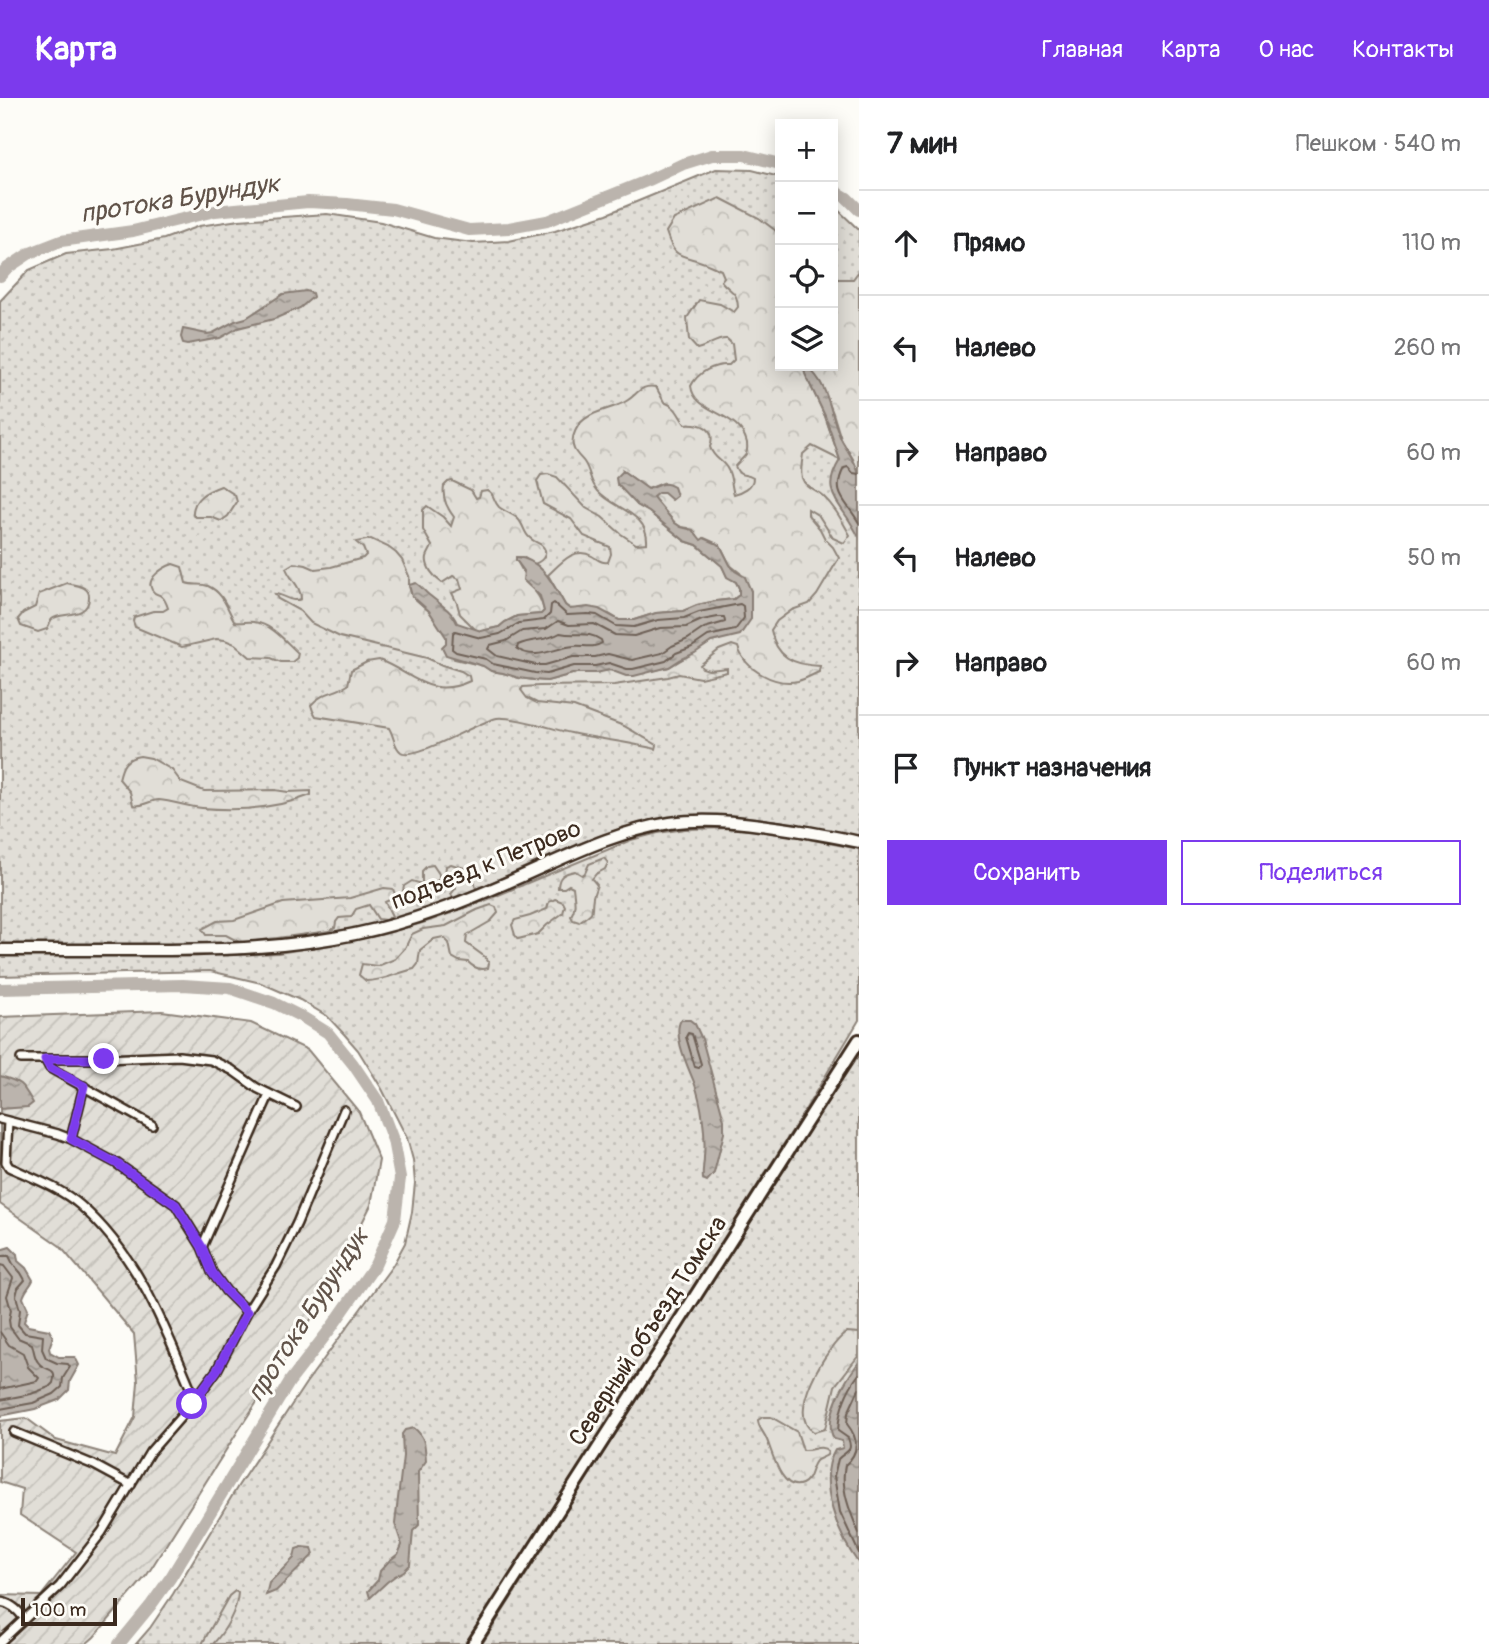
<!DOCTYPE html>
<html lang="ru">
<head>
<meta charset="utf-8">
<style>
	body { margin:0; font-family:Pangolin,sans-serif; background:#f2f2f2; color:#202124 }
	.controls { position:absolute; right:21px; top:21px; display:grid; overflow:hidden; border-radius:0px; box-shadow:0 4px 18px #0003 }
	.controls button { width:63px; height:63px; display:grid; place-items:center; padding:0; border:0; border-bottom:2px solid #e0e0e0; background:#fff; color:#202124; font:35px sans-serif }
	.scale { position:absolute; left:21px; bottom:18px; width:96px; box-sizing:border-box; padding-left:7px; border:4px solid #3b2a1e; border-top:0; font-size:19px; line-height:24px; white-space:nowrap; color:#3b2a1e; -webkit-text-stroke:5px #fdfcf7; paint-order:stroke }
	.stop { position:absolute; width:21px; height:21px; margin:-16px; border:5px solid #7c3aed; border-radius:50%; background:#fff }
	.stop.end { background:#7c3aed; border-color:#fff; box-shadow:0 2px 7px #0008 }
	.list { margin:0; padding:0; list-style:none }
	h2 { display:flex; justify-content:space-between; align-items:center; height:91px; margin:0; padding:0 28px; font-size:30px }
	h2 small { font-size:23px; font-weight:400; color:#757577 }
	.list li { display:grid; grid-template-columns:46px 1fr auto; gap:21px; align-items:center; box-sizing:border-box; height:105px; padding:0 28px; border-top:2px solid #e0e0e0 }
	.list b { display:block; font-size:26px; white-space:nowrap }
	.list em { font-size:23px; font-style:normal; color:#757577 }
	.actions { display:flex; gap:14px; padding:21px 28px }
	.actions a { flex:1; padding:16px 0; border:2px solid #7c3aed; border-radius:0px; text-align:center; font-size:24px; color:#7c3aed }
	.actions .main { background:#7c3aed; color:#fff }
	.icon { flex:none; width:38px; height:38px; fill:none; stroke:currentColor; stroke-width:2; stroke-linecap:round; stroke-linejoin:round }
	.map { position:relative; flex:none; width:859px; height:1546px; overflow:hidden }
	header { display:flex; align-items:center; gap:42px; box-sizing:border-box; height:98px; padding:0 35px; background:#7c3aed; color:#fff }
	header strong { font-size:33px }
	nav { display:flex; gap:38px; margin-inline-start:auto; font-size:24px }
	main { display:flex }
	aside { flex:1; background:#fff }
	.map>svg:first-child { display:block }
	.grass { fill:url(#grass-dots); stroke:#8e847a; stroke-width:2 }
	.forest { fill:url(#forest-crowns); stroke:#8e847a; stroke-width:2 }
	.garden { fill:url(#garden-furrows); stroke:#8e847a; stroke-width:2 }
	.water { fill:url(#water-ripples); stroke:#887d74; stroke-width:2 }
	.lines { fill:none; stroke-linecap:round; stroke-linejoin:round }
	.shore { stroke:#6e6157; stroke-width:2 }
	.river { stroke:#bbb4ad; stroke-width:12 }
	.street-casing { stroke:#3b2a1e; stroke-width:12 }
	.secondary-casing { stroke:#3b2a1e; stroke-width:15 }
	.primary-casing { stroke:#3b2a1e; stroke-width:16 }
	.street { stroke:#fdfcf7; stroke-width:7 }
	.secondary { stroke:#fdfcf7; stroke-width:10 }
	.primary { stroke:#fdfcf7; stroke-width:10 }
	.route { stroke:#7c3aed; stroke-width:9 }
	.labels { text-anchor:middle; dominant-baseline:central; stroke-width:6; stroke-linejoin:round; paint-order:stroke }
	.street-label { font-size:24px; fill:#3b2a1e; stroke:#fdfcf7 }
	.water-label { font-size:26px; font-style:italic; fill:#615349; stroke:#fdfcf7 }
</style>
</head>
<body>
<header>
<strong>Карта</strong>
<nav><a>Главная</a><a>Карта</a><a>О нас</a><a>Контакты</a></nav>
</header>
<main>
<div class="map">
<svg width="859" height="1546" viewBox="0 0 859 1546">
	<defs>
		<pattern id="grass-dots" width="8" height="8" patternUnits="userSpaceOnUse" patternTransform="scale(1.75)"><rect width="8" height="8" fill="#e1ded7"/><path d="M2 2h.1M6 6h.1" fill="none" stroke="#c2bfb8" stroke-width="1.8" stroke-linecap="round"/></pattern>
		<pattern id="forest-crowns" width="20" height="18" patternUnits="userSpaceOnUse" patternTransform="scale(1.75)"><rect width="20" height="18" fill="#e1ded7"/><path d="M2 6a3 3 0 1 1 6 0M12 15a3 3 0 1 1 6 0" fill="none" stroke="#c2bfb8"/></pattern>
		<pattern id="garden-furrows" width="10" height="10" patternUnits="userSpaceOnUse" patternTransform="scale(1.75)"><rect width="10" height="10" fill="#e1ded7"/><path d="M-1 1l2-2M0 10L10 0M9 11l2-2" fill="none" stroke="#c2bfb8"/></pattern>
		<pattern id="water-ripples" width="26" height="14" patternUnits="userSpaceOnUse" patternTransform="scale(1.75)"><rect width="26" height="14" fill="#bbb4ad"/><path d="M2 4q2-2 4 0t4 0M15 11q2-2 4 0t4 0" fill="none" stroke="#99938c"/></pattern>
	</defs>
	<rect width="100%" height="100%" fill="#fdfcf7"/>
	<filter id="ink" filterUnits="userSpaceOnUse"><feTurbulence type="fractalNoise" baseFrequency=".0143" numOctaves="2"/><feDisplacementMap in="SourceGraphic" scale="14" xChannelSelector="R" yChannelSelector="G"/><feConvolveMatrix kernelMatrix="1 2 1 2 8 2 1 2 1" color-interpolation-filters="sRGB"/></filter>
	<g filter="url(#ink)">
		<path class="grass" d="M 716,71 L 752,72 L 780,79 L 780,268 L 833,268 L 833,107 L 859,132 L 859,739 C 794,724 727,711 660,721 C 638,724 616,732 595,740 C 522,767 455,807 379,825 C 255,854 126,848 0,847 L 0,203 L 29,172 L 66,156 L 113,151 L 164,141 L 199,128 L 239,122 L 327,116 L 381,124 L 434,140 L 473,145 L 509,143 L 555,133 L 607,116 Z
			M 725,730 L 768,733 L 859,751 L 859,922 L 799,1022 L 466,1546 L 136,1546 L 150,1530 L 173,1496 L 238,1388 L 306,1285 L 393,1167 L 405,1145 L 412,1114 L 415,1085 L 413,1062 L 407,1040 L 382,991 L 358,952 L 344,936 L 327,918 L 300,902 L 261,885 L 210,873 L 0,878 L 0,858 L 236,857 L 278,855 L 329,847 L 384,836 L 429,823 L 484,803 L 631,742 L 658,735 L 685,731 Z
			M 859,956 L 859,1546 L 482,1546 L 795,1053 Z"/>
		<path class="forest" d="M 720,100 L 759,120 L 780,136 L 780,268 L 833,268 L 833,181 L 853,181 L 859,173 L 859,377 L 853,361 L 841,341 L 833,315 L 821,286 L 812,273 L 807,281 L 811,288 L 825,318 L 840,362 L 812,348 L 803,356 C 802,364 800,373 802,380 C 805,390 817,392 823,398 C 835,409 842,423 850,437 L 844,445 L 833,440 L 819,418 L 808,411 L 808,417 L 820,431 L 825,441 L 833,449 L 839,460 L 817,497 L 809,506 L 792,512 L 777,523 L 771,532 C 776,559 793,567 820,568 L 819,574 C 812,577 805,581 798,583 C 775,588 745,572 738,549 L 732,547 L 719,552 L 700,567 L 702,570 L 709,572 L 727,570 L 727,574 L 700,580 L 679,576 L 668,579 L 614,587 L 539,588 L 523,589 L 521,592 L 527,600 L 537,605 L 574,609 L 624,628 L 657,647 L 656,651 C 628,644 599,641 571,635 C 553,631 513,618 497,620 C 477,624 415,663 401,654 C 394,649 394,638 389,630 L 316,618 L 313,613 L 311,607 C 322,594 336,595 348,587 L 351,572 L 367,564 L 379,562 C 413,575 429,602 470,583 L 469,578 L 461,573 L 442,567 L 427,560 L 340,539 L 311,525 L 300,513 L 278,501 L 275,496 C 285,497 291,505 301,501 C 301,488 291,483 286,470 L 294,465 L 306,467 L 315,471 L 331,469 L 363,460 L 366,457 L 363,450 L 356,444 L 371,441 L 388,449 L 396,455 L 402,462 L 409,478 L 409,488 L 412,498 L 429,513 L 440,528 L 447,539 L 446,545 L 454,561 L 484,568 L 491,573 L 504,575 L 519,580 L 534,582 L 547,583 L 576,575 L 610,572 L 618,574 L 651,573 L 669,569 L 711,544 L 719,542 L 751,521 L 751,493 L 740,475 L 730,467 L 720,447 L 704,441 L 701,443 L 688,430 L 681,429 L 675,425 L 652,399 L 658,395 L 664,395 L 663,385 L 648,391 L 623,373 L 637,407 L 649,414 L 685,443 L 697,447 L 722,468 L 727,478 L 736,484 L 739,490 L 739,497 L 734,501 L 716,503 L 697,507 L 683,513 L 656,515 L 634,522 L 619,522 L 609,516 L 570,511 L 565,507 L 548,477 C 561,465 574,448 592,458 C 599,462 601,465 608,464 L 611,456 L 610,449 L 584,438 L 571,421 L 543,406 L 537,383 L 541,377 L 548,376 L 557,379 L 586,410 L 602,419 L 621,436 L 636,446 L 647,445 C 649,415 614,411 598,393 C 589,383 591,374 584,364 C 581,360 576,356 574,351 C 569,340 578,324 588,319 C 595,314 605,312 613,309 C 618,307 624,305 628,302 C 638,295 642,286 656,289 L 664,304 C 677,309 677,315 685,326 C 700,325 717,329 710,349 C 714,362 723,361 728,372 C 732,379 731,388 734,396 C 742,394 753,389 753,380 C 744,374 740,381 735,368 C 738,364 744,360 746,356 C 748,352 747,348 747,345 C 740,313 694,316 691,288 C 698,274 714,266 729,267 L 734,262 L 732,246 L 727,241 C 716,240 708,249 697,251 L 689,242 L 687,220 L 699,202 L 720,206 L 734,214 L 738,209 C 737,192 730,194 721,183 L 724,179 L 721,172 C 714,169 706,165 699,163 C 676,156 674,158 666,134 L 674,121 Z
			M 452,383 L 471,392 L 476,400 L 479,399 L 481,393 L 487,392 C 495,396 493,403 499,409 C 505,414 513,416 518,421 C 524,427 524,436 530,440 C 533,443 536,444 540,446 C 550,453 544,463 534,466 L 523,459 L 516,459 L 516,462 C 521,469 523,475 527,482 C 535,495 541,498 544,513 L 541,516 L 517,518 L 505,524 L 499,529 L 481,533 L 476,532 L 460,516 L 457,505 L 452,495 L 462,491 L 459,481 L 453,478 L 442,485 C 435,480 425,469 427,459 C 428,455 431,452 432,448 L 423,432 L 423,412 L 427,408 L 443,419 L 451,428 L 454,419 C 447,410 442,399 444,388 L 448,384 Z
			M 221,388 L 235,397 L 237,404 L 228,418 L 221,423 L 211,419 L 196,419 L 193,417 C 192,400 207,393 221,388 Z
			M 173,466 L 182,469 L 186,485 C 194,488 200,485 208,488 C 224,495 227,511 235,524 C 242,525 247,523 254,524 C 272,526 285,543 298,555 L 297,560 L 292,564 L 281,564 L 271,560 L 250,559 L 235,546 L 225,542 L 216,541 L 182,549 L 135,529 L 133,523 L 134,519 L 153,513 L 163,513 L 168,510 C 167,507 165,501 162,499 C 157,494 157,499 152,492 C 145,480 164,469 173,466 Z
			M 67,485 C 75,487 90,488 89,499 C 89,521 61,514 52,521 C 51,521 48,530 47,531 L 38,534 L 21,528 L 18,521 L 23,515 L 35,509 L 39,496 Z
			M 140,658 L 151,660 L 172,672 L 181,684 L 204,693 L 275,692 L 288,694 L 311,693 L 311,697 C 278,710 238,713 202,710 C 188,709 173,703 159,702 C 149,702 142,710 133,707 L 130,694 L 119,681 C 122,668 125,660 140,658 Z
			M 604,760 L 608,765 L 605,771 L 596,776 L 592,781 L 597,787 C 597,787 593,798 593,799 C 590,817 597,811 579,824 L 573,822 L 571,818 C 577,808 574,800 573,789 L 569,787 L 564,790 L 558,790 C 558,778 564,775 575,773 L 582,777 L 585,775 L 589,766 Z
			M 451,766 C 473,774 471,764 476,791 L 454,801 L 451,796 L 456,790 L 455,787 L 447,784 L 445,777 L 446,768 Z
			M 433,767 L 439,776 L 439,781 L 430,789 L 431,799 L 408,801 L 403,793 L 404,788 L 412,783 L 422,786 L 422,773 L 427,768 Z
			M 384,790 L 393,791 L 396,799 L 385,804 L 392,818 L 385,822 L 378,821 L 369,807 L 356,811 L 351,819 L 339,820 L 336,824 L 335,830 L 329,833 L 241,845 L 226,837 L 206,837 L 202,831 L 217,823 L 234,822 L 283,805 L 350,800 Z
			M 555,801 L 563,804 L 565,808 L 563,815 L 547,827 L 538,836 L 518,841 L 515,837 L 512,827 L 515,822 L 530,818 L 547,811 L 549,804 Z
			M 491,807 L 496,809 L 498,815 L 491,823 L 467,837 L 466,845 L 485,859 L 489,865 L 488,870 C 480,873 474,870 468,864 L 459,863 L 452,859 L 449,845 L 443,839 L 434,841 L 420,852 L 418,866 L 414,871 C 396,875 384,883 366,883 L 359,877 L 362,866 L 378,868 L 395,861 L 405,850 L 412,836 L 423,831 L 446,828 L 477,812 Z
			M 847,1234 L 859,1235 L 859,1257 L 835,1288 L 825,1331 L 814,1334 C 784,1317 827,1248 847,1234 Z
			M 763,1319 L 771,1319 L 797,1334 L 803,1352 C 812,1353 821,1346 828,1353 L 827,1357 C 826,1358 817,1362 817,1362 C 810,1368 812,1382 802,1386 C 782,1395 772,1354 767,1342 C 764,1334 758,1330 758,1322 Z
			M 235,1493 L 238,1495 C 237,1513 225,1533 213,1546 L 202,1546 L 229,1498 Z"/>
		<path class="garden" d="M 162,913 L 251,925 L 308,952 L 359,1014 L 379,1062 L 371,1107 L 321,1206 L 238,1333 L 147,1477 L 94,1539 L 86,1546 L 0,1546 L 0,1497 L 41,1498 L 76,1454 L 20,1417 L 22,1391 L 0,1384 L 0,1323 L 26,1320 L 56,1342 L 115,1358 L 135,1319 L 138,1284 L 134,1236 L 60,1148 L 0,1106 L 0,919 Z"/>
		<path class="water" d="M 306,193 L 312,195 L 313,199 L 300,210 L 274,221 L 238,230 L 220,240 L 188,246 L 183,245 L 181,239 L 183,231 L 207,236 L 213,235 L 235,223 L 246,220 L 283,196 Z
			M 807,269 C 830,286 830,319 842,343 C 848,354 857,365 859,378 C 859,394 859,421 859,439 C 855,432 851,425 847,419 C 832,397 824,388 840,362 L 825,318 L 805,276 L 804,271 Z
			M 623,373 L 648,391 C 660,388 662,382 674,389 L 677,398 L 672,402 L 664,395 L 658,395 L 653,399 L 675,425 L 681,429 L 693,432 L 701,442 L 704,440 L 720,447 L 730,467 L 735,473 L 745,479 L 751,493 L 751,521 L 740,537 L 711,544 L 695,555 L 680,562 L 669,569 L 634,578 L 626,578 L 610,572 L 596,575 L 576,575 L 547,583 L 534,582 L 519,580 L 503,575 L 491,573 L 483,568 L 446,557 L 442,549 L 446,545 L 446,539 L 429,513 L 412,498 L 409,487 L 416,485 C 422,489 424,493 429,497 C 439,505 452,513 457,525 L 481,533 L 499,529 L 505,524 L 517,518 L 541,516 L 544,513 L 540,498 L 523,482 L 524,473 L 516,462 L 516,459 C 542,461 553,486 565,507 L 570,511 L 588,509 L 599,511 L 619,522 L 634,522 L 656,515 L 683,513 L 697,507 L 716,503 L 734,501 L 739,497 L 739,490 L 736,484 L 727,479 L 722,468 L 697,447 L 685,443 L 649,414 L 637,407 L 617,386 L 616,380 Z
			M 681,922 L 690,922 L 695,926 L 702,941 L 724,1022 L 724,1035 L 714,1075 L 707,1083 L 703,1081 C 702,1072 704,1067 704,1059 C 706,1037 702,1005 694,984 C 688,969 672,936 681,922 Z
			M 0,978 C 22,984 22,986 33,1005 L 28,1009 L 0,1011 Z
			M 10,1149 L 17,1156 L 18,1163 L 26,1170 L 33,1182 C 30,1189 25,1192 23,1200 L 28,1211 L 24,1224 L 28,1228 L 49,1232 L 53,1239 L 49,1250 L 50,1254 L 59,1259 L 75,1259 L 79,1267 L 70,1283 L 69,1292 L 59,1302 L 35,1311 L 0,1318 L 0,1152 Z
			M 859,1264 L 859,1466 C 839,1439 816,1384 835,1352 L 843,1350 L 842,1343 L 834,1341 C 822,1320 846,1281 859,1264 Z
			M 414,1330 C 426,1339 425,1350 426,1363 L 418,1374 L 419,1427 L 413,1433 L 410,1467 L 404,1473 L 395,1478 L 387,1484 L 370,1500 L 368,1493 L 378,1482 L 380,1473 L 389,1463 L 398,1456 L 402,1447 L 395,1426 L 403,1358 L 402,1336 L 405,1332 Z
			M 302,1449 L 312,1450 L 314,1456 L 276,1493 L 266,1497 L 269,1485 L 294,1460 L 296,1451 Z"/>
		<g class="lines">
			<path class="shore" d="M 859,376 L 853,375 L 848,369 L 844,370 C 830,397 847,403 859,425
				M 554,505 L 567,517 L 588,516 L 597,517 L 616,528 L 634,529 L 658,522 L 684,520 L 699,514 L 740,506 L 743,508 L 744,520 L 735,532 L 708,538 L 692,549 L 676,555 L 666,563 L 633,571 L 627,571 L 609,565 L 595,568 L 574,568 L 547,576 L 535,575 L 493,566 L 486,561 L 456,554 L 452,551 L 453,535 L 455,533 L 481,540 L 500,536 L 519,525 L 544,522 L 550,516 L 551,507 Z
				M 718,519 L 724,519 L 725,524 L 704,530 L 688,541 L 672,548 L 662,555 L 632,562 L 608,556 L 595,559 L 573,559 L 545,567 L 536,567 L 497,558 L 488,551 L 490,547 L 506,543 L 522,533 L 546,531 L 558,523 L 569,527 L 594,526 L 615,537 L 634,538 L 660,530 L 686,529 L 702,522 Z
				M 560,535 C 577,539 586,532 601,542 L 602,545 C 593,551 584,547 574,548 C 553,550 537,563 517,551 L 518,547 C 533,540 545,544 560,535 Z
				M 688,935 L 692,936 L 701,966 L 699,970 L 695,969 L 686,939 Z
				M 0,1158 L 9,1158 L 13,1166 L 21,1175 L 25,1182 L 18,1190 L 16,1198 L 20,1212 L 18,1227 L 25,1235 L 43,1238 L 42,1251 L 46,1260 L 57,1265 L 68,1266 L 70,1269 L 63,1280 L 62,1289 L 54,1296 L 33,1305 L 0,1311
				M 0,1167 L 4,1168 L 13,1180 L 7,1198 L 11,1212 L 9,1222 L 10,1229 L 18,1240 L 32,1246 C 34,1252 34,1259 38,1264 C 46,1275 58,1267 53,1285 L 49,1289 L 31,1296 L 0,1302
				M 0,1234 L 9,1247 L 23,1255 L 28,1269 L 39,1280 L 37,1283 L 0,1291
				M 859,1276 C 846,1293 839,1312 838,1333 L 848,1340 C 854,1355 845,1353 838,1361 L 834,1378 L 840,1414 L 859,1455
				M 859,1291 L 848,1315 L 847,1326 C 859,1341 859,1355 845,1367 C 840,1390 850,1414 859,1435"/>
			<path class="river" d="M 833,92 L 847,100 L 859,112
				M 0,178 L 6,171 L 30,155 L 61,143 L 133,133 L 215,113 L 308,104 L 347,106 L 393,111 L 469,132 L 509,130 L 547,123 L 649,82 L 683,66 L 712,57 L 744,57 L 780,66
				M 0,891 L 183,887 L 230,890 L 274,905 L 304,920 L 328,935 L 353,966 L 378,1003 L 393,1042 L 400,1080 L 395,1122 L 375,1167 L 331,1230 L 290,1283 L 171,1479 L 151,1507 L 119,1546"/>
			<g class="street-casing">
				<path id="street" d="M 21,961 L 104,961 L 179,958 L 211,962 L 232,972 L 257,990 L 296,1009
					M 45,961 L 50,970 L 152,1027
					M 0,1021 L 58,1036 L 71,1041 L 116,1065 L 176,1107 L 202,1149 L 212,1174 L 226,1193 L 247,1214
					M 8,1023 L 6,1064 L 9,1069 C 33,1080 60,1090 80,1107 C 139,1158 166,1232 195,1301
					M 71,1041 L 84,988
					M 202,1149 L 269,997
					M 14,1334 L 94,1367 L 131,1387
					M 0,1504 C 11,1505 18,1512 24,1520
					M 0,1544 L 60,1488 L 102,1434 L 150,1354 L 192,1306 L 217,1272 L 247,1214 L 276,1168 L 297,1125 L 344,1012"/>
			</g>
			<g class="secondary-casing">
				<path id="secondary" d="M 0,852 C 51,852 103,852 154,852 C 222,852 288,850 355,836 C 413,824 466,803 520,779 C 568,758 617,733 670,725 C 711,719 755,726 796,732 C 817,736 838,739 859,744"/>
			</g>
			<g class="primary-casing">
				<path id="primary" d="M 473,1546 L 859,942"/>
			</g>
			<use href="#street" class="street"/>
			<use href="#secondary" class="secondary"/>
			<use href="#primary" class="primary"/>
		</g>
	</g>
	<g class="lines" filter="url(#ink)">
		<path class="route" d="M 104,961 L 45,961 L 50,970 L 84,988 L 71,1041 L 116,1065 L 176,1107 L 202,1149 L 212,1174 L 226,1193 L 247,1214 L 217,1272 L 192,1306"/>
	</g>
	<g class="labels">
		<g class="street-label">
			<text transform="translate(486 767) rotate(-22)">подъезд к Петрово</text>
			<text transform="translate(648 1233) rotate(-57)">Северный объезд Томска</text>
		</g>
		<g class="water-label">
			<text transform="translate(180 101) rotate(-9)">протока Бурундук</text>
			<text transform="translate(308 1217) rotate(-57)">протока Бурундук</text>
		</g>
	</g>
</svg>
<div class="controls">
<button>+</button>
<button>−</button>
<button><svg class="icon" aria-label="locate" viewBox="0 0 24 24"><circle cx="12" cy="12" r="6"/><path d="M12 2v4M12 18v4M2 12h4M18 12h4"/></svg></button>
<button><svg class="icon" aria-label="layers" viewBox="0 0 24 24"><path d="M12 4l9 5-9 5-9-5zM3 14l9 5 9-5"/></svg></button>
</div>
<div class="scale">100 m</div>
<div class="stop" style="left:192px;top:1306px"></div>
<div class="stop end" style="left:104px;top:961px"></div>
</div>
<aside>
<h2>7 мин<small>Пешком · 540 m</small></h2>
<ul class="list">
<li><svg class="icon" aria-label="ahead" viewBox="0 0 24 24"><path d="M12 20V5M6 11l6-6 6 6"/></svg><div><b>Прямо</b></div><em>110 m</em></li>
<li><svg class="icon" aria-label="left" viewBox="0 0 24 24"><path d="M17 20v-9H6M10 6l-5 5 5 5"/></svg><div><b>Налево</b></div><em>260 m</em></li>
<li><svg class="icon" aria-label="right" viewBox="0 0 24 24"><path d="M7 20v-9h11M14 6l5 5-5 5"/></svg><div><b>Направо</b></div><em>60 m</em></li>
<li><svg class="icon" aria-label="left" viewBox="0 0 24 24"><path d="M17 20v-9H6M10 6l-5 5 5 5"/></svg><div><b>Налево</b></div><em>50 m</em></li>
<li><svg class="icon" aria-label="right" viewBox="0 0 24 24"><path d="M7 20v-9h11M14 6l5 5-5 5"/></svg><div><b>Направо</b></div><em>60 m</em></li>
<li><svg class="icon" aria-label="arrive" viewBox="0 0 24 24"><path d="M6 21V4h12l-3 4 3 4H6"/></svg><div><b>Пункт назначения</b></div></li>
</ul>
<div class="actions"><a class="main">Сохранить</a><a>Поделиться</a></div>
</aside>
</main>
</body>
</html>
